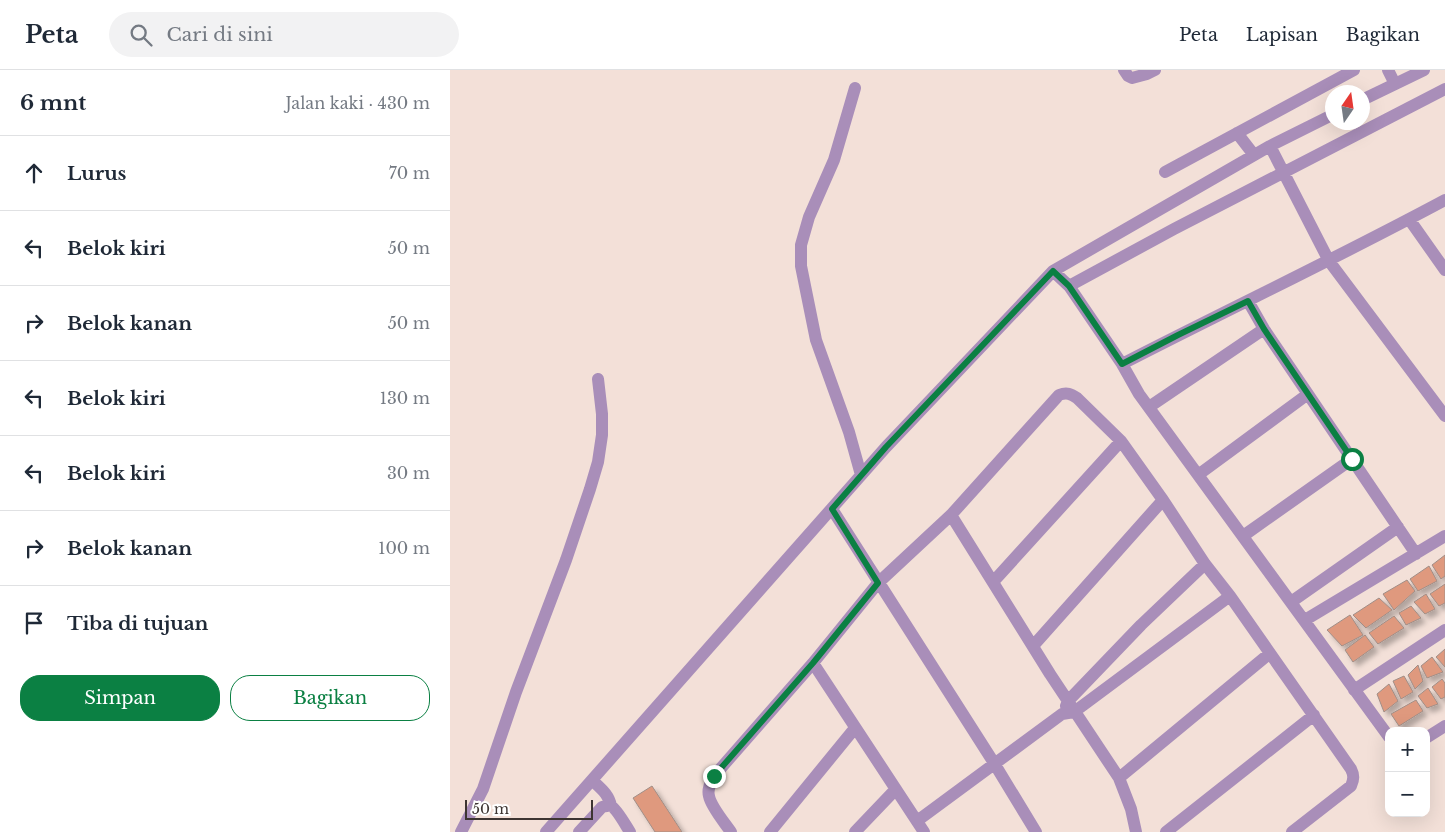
<!DOCTYPE html>
<html lang="id">
<head>
<meta charset="utf-8">
<style>
	body { margin:0; font-family:"Libre Baskerville",serif; background:#f2f2f3; color:#1f2937 }
	.controls { position:absolute; right:15px; bottom:15px; display:grid; overflow:hidden; border-radius:10px; box-shadow:0 5px 20px #0002 }
	.controls button { width:45px; height:45px; display:grid; place-items:center; padding:0; border:0; border-bottom:1px solid #e0e1e3; background:#fff; color:#1f2937; font:25px sans-serif }
	.compass { position:absolute; left:875px; top:15px; width:45px; height:45px; border-radius:50%; background:#fff; box-shadow:0 5px 20px #0002; rotate:13deg }
	.scale { position:absolute; left:15px; bottom:12px; width:128px; box-sizing:border-box; padding-left:5px; border:2px solid #3d3532; border-top:0; font-size:14px; line-height:18px; white-space:nowrap; color:#3d3532; -webkit-text-stroke:4px #fff; paint-order:stroke }
	.stop { position:absolute; width:15px; height:15px; margin:-11px; border:4px solid #0b8043; border-radius:50%; background:#fff }
	.stop.end { background:#0b8043; border-color:#fff; box-shadow:0 1px 5px #0008 }
	.list { margin:0; padding:0; list-style:none }
	h2 { display:flex; justify-content:space-between; align-items:center; height:65px; margin:0; padding:0 20px; font-size:21px }
	h2 small { font-size:16px; font-weight:400; color:#747a83 }
	.list li { display:grid; grid-template-columns:32px 1fr auto; gap:15px; align-items:center; box-sizing:border-box; height:75px; padding:0 20px; border-top:1px solid #e0e1e3 }
	.list b { display:block; font-size:19px; white-space:nowrap }
	.list em { font-size:16px; font-style:normal; color:#747a83 }
	.actions { display:flex; gap:10px; padding:15px 20px }
	.actions a { flex:1; padding:11px 0; border:1px solid #0b8043; border-radius:20px; text-align:center; font-size:18px; color:#0b8043 }
	.actions .main { background:#0b8043; color:#fff }
	.icon { flex:none; width:28px; height:28px; fill:none; stroke:currentColor; stroke-width:2; stroke-linecap:round; stroke-linejoin:round }
	.map { position:relative; flex:none; width:995px; height:762px; overflow:hidden }
	header { display:flex; align-items:center; gap:30px; box-sizing:border-box; height:70px; padding:0 25px; background:#fff; border-bottom:1px solid #e0e1e3 }
	header strong { font-size:24px }
	nav { display:flex; gap:28px; margin-inline-start:auto; font-size:18px }
	.search { width:350px; height:45px; background:#f2f2f3; display:flex; align-items:center; gap:12px; box-sizing:border-box; padding:0 18px; border-radius:28px; color:#747a83; font-size:19px }
	main { display:flex }
	aside { flex:1; background:#fff }
	.map>svg:first-child { display:block }
	.building { fill:#df997e; stroke:#a08e87; filter:url(#shadow) }
	.lines { fill:none; stroke-linecap:round; stroke-linejoin:round }
	.street { stroke:#a98eb9; stroke-width:12 }
	.route { stroke:#0b8043; stroke-width:6 }
</style>
</head>
<body>
<header>
<strong>Peta</strong>
<div class="search"><svg class="icon" aria-label="search" viewBox="0 0 24 24"><circle cx="10" cy="10" r="6"/><path d="M15 15l6 6"/></svg>Cari di sini</div>
<nav><a>Peta</a><a>Lapisan</a><a>Bagikan</a></nav>
</header>
<main>
<aside>
<h2>6 mnt<small>Jalan kaki · 430 m</small></h2>
<ul class="list">
<li><svg class="icon" aria-label="ahead" viewBox="0 0 24 24"><path d="M12 20V5M6 11l6-6 6 6"/></svg><div><b>Lurus</b></div><em>70 m</em></li>
<li><svg class="icon" aria-label="left" viewBox="0 0 24 24"><path d="M17 20v-9H6M10 6l-5 5 5 5"/></svg><div><b>Belok kiri</b></div><em>50 m</em></li>
<li><svg class="icon" aria-label="right" viewBox="0 0 24 24"><path d="M7 20v-9h11M14 6l5 5-5 5"/></svg><div><b>Belok kanan</b></div><em>50 m</em></li>
<li><svg class="icon" aria-label="left" viewBox="0 0 24 24"><path d="M17 20v-9H6M10 6l-5 5 5 5"/></svg><div><b>Belok kiri</b></div><em>130 m</em></li>
<li><svg class="icon" aria-label="left" viewBox="0 0 24 24"><path d="M17 20v-9H6M10 6l-5 5 5 5"/></svg><div><b>Belok kiri</b></div><em>30 m</em></li>
<li><svg class="icon" aria-label="right" viewBox="0 0 24 24"><path d="M7 20v-9h11M14 6l5 5-5 5"/></svg><div><b>Belok kanan</b></div><em>100 m</em></li>
<li><svg class="icon" aria-label="arrive" viewBox="0 0 24 24"><path d="M6 21V4h12l-3 4 3 4H6"/></svg><div><b>Tiba di tujuan</b></div></li>
</ul>
<div class="actions"><a class="main">Simpan</a><a>Bagikan</a></div>
</aside>
<div class="map">
<svg width="995" height="762" viewBox="0 0 995 762">
	<defs>
		<filter id="shadow"><feDropShadow dx="4.5" dy="4.5" stdDeviation="2.5" flood-color="#0004"/></filter>
	</defs>
	<rect width="100%" height="100%" fill="#f3e0d8"/>
	<path class="building" d="M 995,485 L 995,506 L 991,509 L 982,495 Z
		M 979,496 L 987,511 L 968,521 L 960,509 Z
		M 957,510 L 965,521 L 944,540 L 933,524 Z
		M 995,514 L 995,533 L 989,536 L 980,524 Z
		M 976,524 L 985,539 L 975,544 L 964,532 Z
		M 929,528 L 942,540 L 916,558 L 903,545 Z
		M 961,536 L 971,548 L 956,555 L 949,543 Z
		M 900,545 L 913,565 L 892,576 L 877,560 Z
		M 944,546 L 954,558 L 928,574 L 919,563 Z
		M 915,565 L 924,577 L 903,592 L 895,580 Z
		M 995,579 L 995,597 L 986,587 Z
		M 982,587 L 993,602 L 977,608 L 971,596 Z
		M 968,595 L 973,611 L 965,619 L 958,605 Z
		M 954,606 L 963,622 L 951,629 L 943,611 Z
		M 992,609 L 995,613 L 995,627 L 991,629 L 982,617 Z
		M 939,614 L 948,631 L 934,642 L 927,624 Z
		M 978,618 L 988,634 L 977,638 L 968,626 Z
		M 966,630 L 973,641 L 949,656 L 941,644 Z
		M 202,716 L 232,762 L 205,762 L 183,728 Z"/>
	<g class="lines">
		<path class="street" d="M 674,0 L 678,6 L 682,8 L 697,4 L 705,0
			M 938,0 L 945,14
			M 405,18 L 384,90 L 359,147 L 351,175 L 351,196 L 366,270 L 399,362 L 411,405
			M 912,30 L 974,0
			M 787,63 L 804,85
			M 820,76 L 879,191 L 995,346
			M 715,102 L 904,0
			M 959,149 L 995,200
			M 603,201 L 619,216 L 672,294 L 689,324 L 939,667
			M 619,216 L 724,159 L 995,19
			M 798,231 L 814,259 L 966,484
			M 672,294 C 779,239 889,187 995,130
			M 699,337 L 814,259
			M 748,405 L 858,324
			M 382,439 L 544,693 L 586,762
			M 501,445 L 600,604 L 669,708 L 681,739 L 686,762
			M 793,466 L 902,389
			M 543,512 L 671,371
			M 841,532 L 948,457
			M 855,550 L 995,466
			M 583,576 L 713,430
			M 363,593 L 474,762
			M 904,620 L 995,560
			M 616,636 L 618,631 L 691,555 L 755,494
			M 976,668 L 995,656
			M 669,708 L 820,583
			M 142,710 C 150,718 159,724 161,736
			M 467,751 L 612,644 L 624,642 L 780,526
			M 11,762 L 33,719 L 66,622 L 116,490 L 140,419 L 148,392 L 152,365 L 152,344 L 148,309
			M 96,762 L 436,377 L 603,201 L 820,76 L 882,45
			M 129,762 L 152,737 C 156,736 158,735 161,736 C 167,739 176,756 180,762
			M 281,762 C 275,753 261,737 259,726 C 257,719 261,712 264,706 L 363,593 L 428,513 L 501,445 L 609,325 C 617,322 621,324 627,328 L 671,371 L 713,430 L 755,494 L 780,526 L 901,699 C 904,705 904,709 901,716 L 842,762
			M 320,762 L 405,658
			M 405,762 L 446,719
			M 716,762 L 864,645"/>
	</g>
	<g class="lines">
		<path class="route" d="M 264,706 L 363,593 L 428,513 L 382,439 L 436,377 L 603,201 L 619,216 L 672,294 L 728,265 L 798,231 L 814,259 L 902,389"/>
	</g>
</svg>
<div class="controls">
<button>+</button>
<button>−</button>
</div>
<svg class="compass" viewBox="-18 -18 36 36"><path d="M0-13l5 13h-10z" fill="#e53935"/><path d="M0 13l5-13h-10z" fill="#747a83"/></svg>
<div class="scale">50 m</div>
<div class="stop" style="left:902px;top:389px"></div>
<div class="stop end" style="left:264px;top:706px"></div>
</div>
</main>
</body>
</html>
